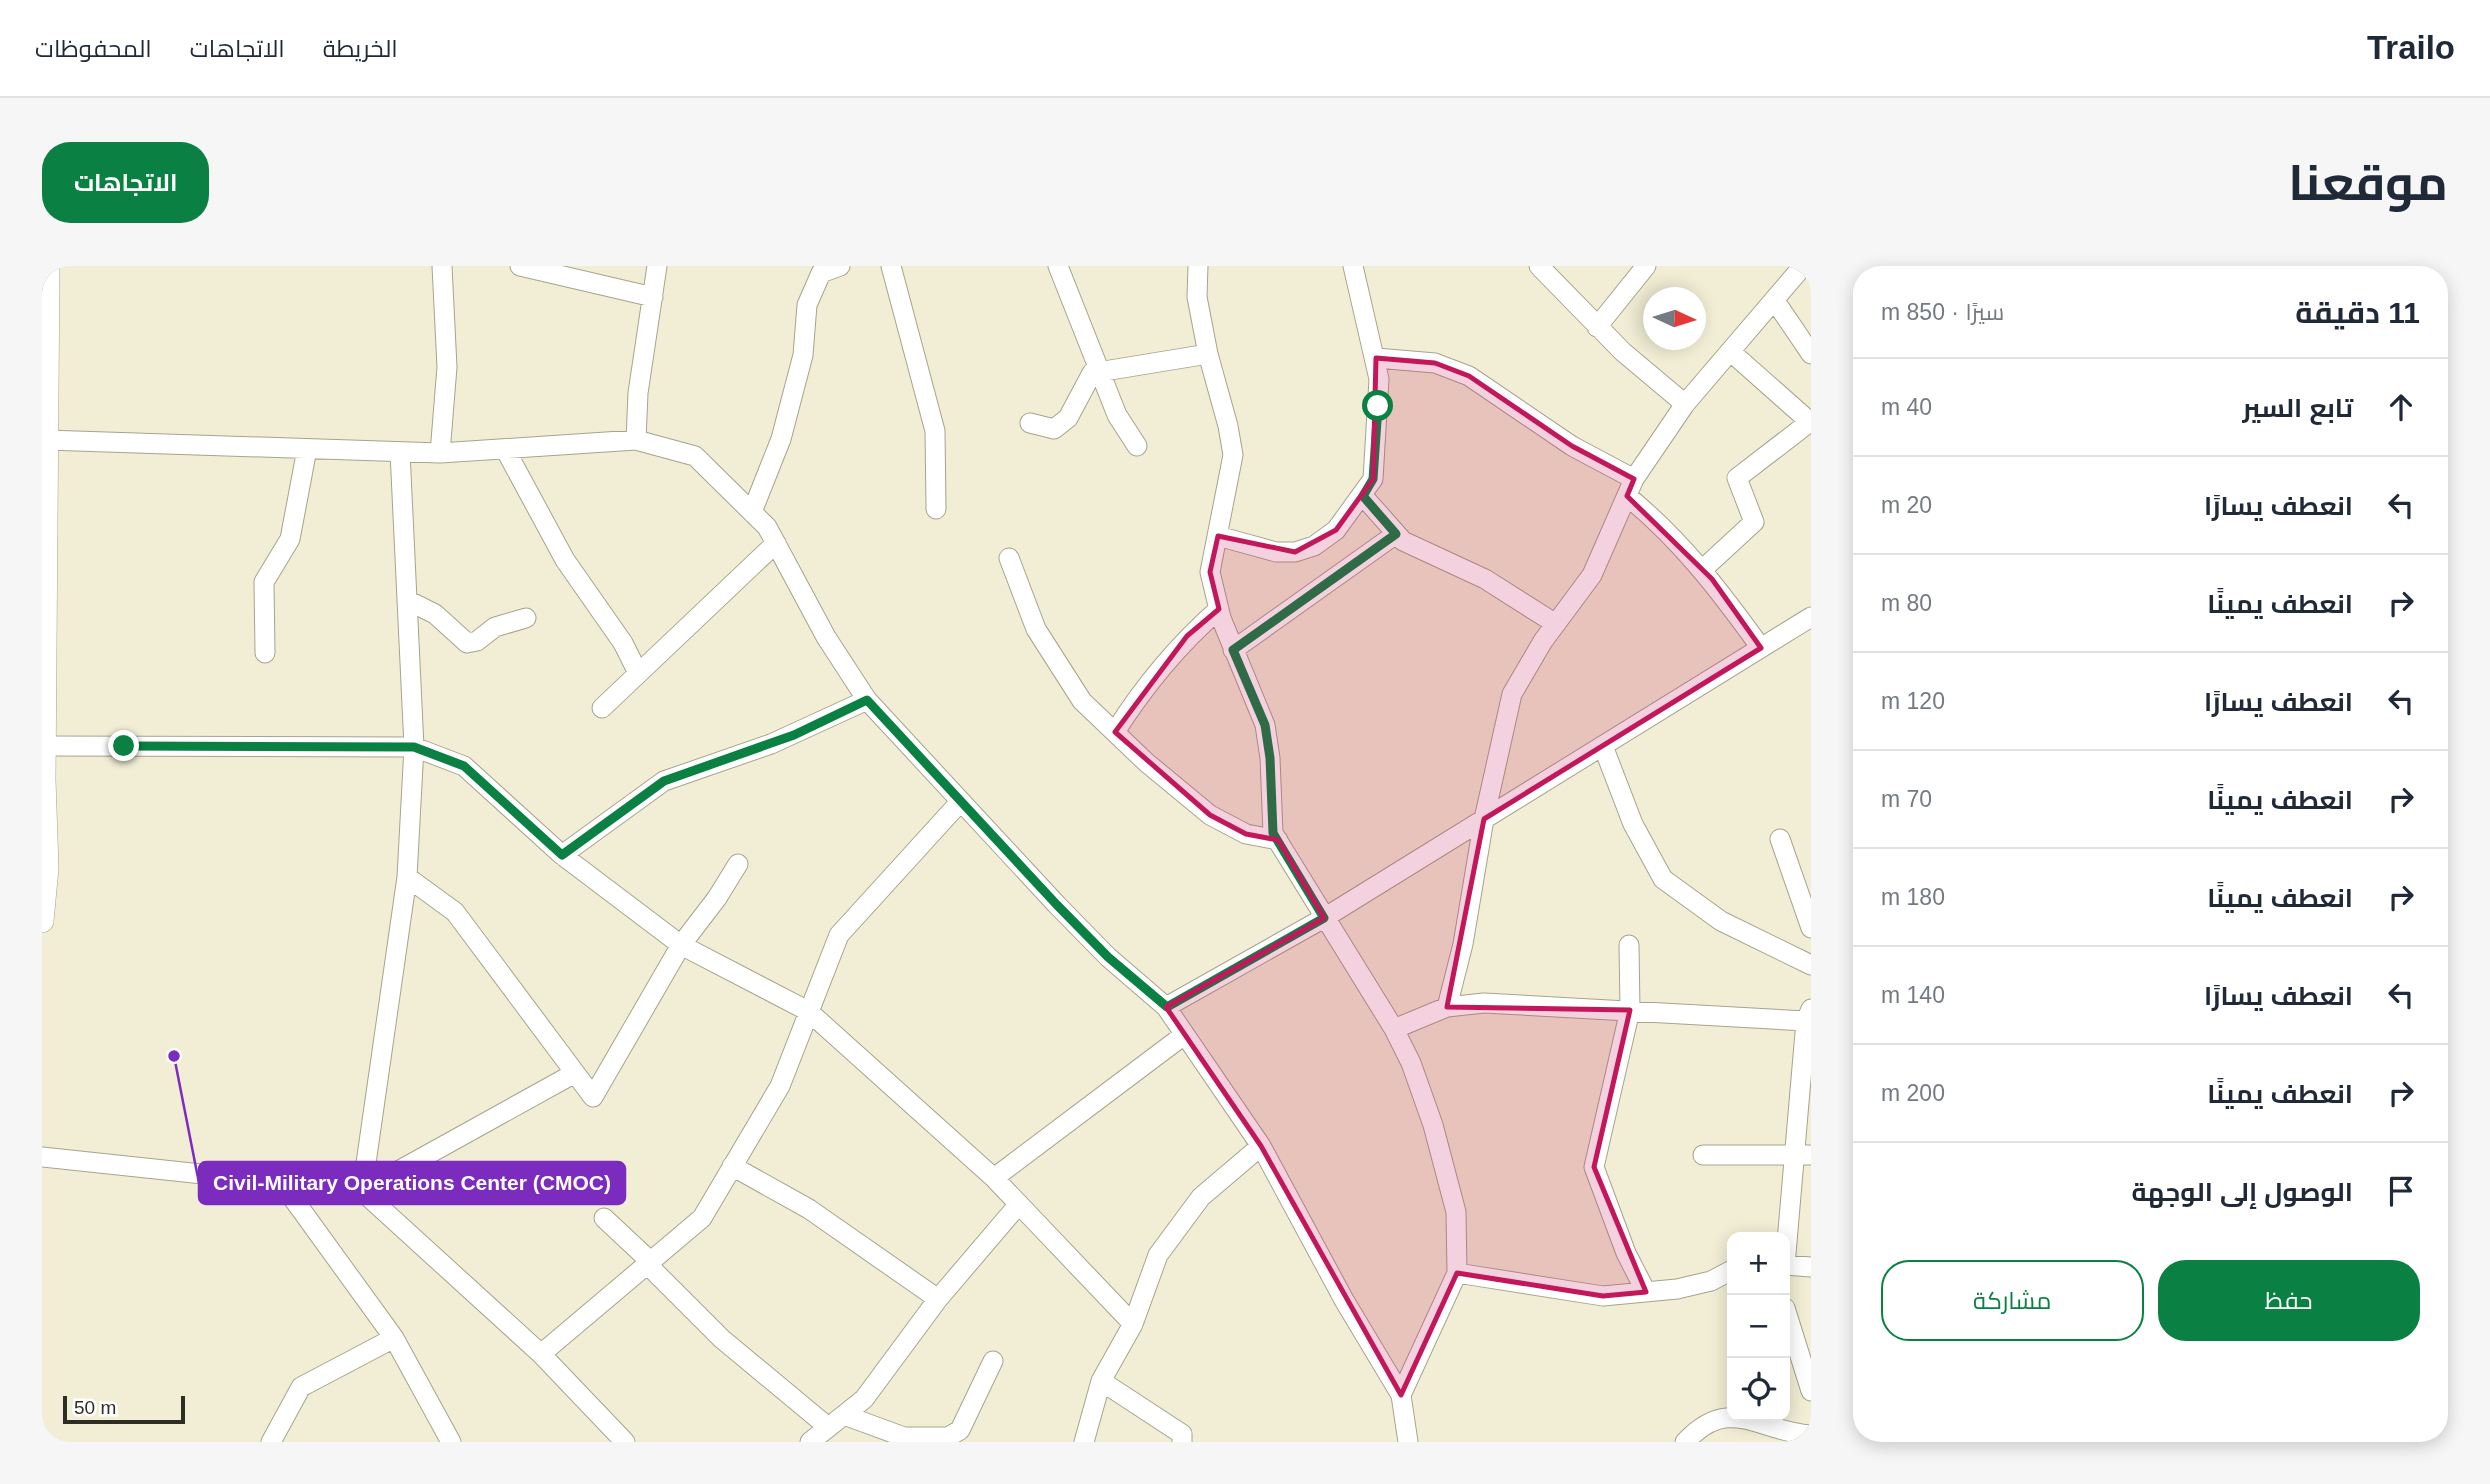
<!DOCTYPE html>
<html lang="ar">
<head>
<meta charset="utf-8">
<style>
	body { margin:0; font-family:Arial,Cairo,sans-serif; background:#f6f6f7; color:#1f2937; direction:rtl }
	.controls { position:absolute; right:21px; bottom:21px; display:grid; overflow:hidden; border-radius:14px; box-shadow:0 4px 18px #0003 }
	.controls button { width:63px; height:63px; display:grid; place-items:center; padding:0; border:0; border-bottom:2px solid #e0e1e3; background:#fff; color:#1f2937; font:35px sans-serif }
	.compass { position:absolute; left:1601px; top:21px; width:63px; height:63px; border-radius:50%; background:#fff; box-shadow:0 4px 18px #0003; rotate:94deg }
	.scale { position:absolute; left:21px; bottom:18px; width:122px; box-sizing:border-box; padding-left:7px; border:4px solid #2e2d23; border-top:0; font-size:19px; line-height:24px; white-space:nowrap; color:#2e2d23; -webkit-text-stroke:5px #fff; paint-order:stroke }
	.stop { position:absolute; width:21px; height:21px; margin:-16px; border:5px solid #0b8043; border-radius:50%; background:#fff }
	.stop.end { background:#0b8043; border-color:#fff; box-shadow:0 2px 7px #0008 }
	.list { margin:0; padding:0; list-style:none }
	h2 { display:flex; justify-content:space-between; align-items:center; height:91px; margin:0; padding:0 28px; font-size:30px }
	h2 small { font-size:23px; font-weight:400; color:#747a83 }
	.list li { display:grid; grid-template-columns:46px 1fr auto; gap:21px; align-items:center; box-sizing:border-box; height:98px; padding:0 28px; border-top:2px solid #e0e1e3 }
	.list b { display:block; font-size:26px; white-space:nowrap }
	.list em { font-size:23px; font-style:normal; color:#747a83 }
	.actions { display:flex; gap:14px; padding:21px 28px }
	.actions a { flex:1; padding:16px 0; border:2px solid #0b8043; border-radius:28px; text-align:center; font-size:24px; color:#0b8043 }
	.actions .main { background:#0b8043; color:#fff }
	.icon { flex:none; width:38px; height:38px; fill:none; stroke:currentColor; stroke-width:2; stroke-linecap:round; stroke-linejoin:round }
	.map { position:relative; flex:none; width:1769px; height:1176px; overflow:hidden; direction:ltr; border-radius:28px }
	header { display:flex; align-items:center; gap:42px; box-sizing:border-box; height:98px; padding:0 35px; background:#fff; border-bottom:2px solid #e0e1e3 }
	header strong { font-size:33px }
	nav { display:flex; gap:38px; margin-inline-start:auto; font-size:24px }
	.intro { display:flex; align-items:center; justify-content:space-between; box-sizing:border-box; height:168px; padding:0 42px }
	h1 { margin:0; font-size:49px }
	.button { padding:18px 32px; border-radius:28px; background:#0b8043; color:#fff; font-size:24px; font-weight:700 }
	main { display:flex; gap:42px; padding:0 42px }
	aside { flex:1; background:#fff; border-radius:28px; box-shadow:0 4px 18px #0003 }
	.map>svg:first-child { display:block }
	.lines { fill:none; stroke-linecap:round; stroke-linejoin:round }
	.minor-casing { stroke:#a7a38c; stroke-width:21 }
	.tertiary-casing { stroke:#a7a38c; stroke-width:24 }
	.minor { stroke:#fff; stroke-width:19 }
	.tertiary { stroke:#fff; stroke-width:23 }
	.route { stroke:#0b8043; stroke-width:9 }
	.marked { fill:#c2185b; fill-opacity:0.2; stroke:#c2185b; stroke-width:5; stroke-linejoin:round }
	.leader { fill:none; stroke:#7b2cbf; stroke-width:2.5 }
	.callout-dot { fill:#7b2cbf; stroke:#fff; stroke-width:2.5 }
	.callout { fill:#7b2cbf; stroke:#7b2cbf; stroke-width:2.5 }
	.callout-label { font-size:21px; text-anchor:middle; font-weight:bold; fill:#fff }
</style>
</head>
<body>
<header>
<strong>Trailo</strong>
<nav><a>الخريطة</a><a>الاتجاهات</a><a>المحفوظات</a></nav>
</header>
<div class="intro"><h1>موقعنا</h1><a class="button">الاتجاهات</a></div>
<main>
<aside>
<h2>11 دقيقة<small>سيرًا · 850 m</small></h2>
<ul class="list">
<li><svg class="icon" aria-label="ahead" viewBox="0 0 24 24"><path d="M12 20V5M6 11l6-6 6 6"/></svg><div><b>تابع السير</b></div><em>40 m</em></li>
<li><svg class="icon" aria-label="left" viewBox="0 0 24 24"><path d="M17 20v-9H6M10 6l-5 5 5 5"/></svg><div><b>انعطف يسارًا</b></div><em>20 m</em></li>
<li><svg class="icon" aria-label="right" viewBox="0 0 24 24"><path d="M7 20v-9h11M14 6l5 5-5 5"/></svg><div><b>انعطف يمينًا</b></div><em>80 m</em></li>
<li><svg class="icon" aria-label="left" viewBox="0 0 24 24"><path d="M17 20v-9H6M10 6l-5 5 5 5"/></svg><div><b>انعطف يسارًا</b></div><em>120 m</em></li>
<li><svg class="icon" aria-label="right" viewBox="0 0 24 24"><path d="M7 20v-9h11M14 6l5 5-5 5"/></svg><div><b>انعطف يمينًا</b></div><em>70 m</em></li>
<li><svg class="icon" aria-label="right" viewBox="0 0 24 24"><path d="M7 20v-9h11M14 6l5 5-5 5"/></svg><div><b>انعطف يمينًا</b></div><em>180 m</em></li>
<li><svg class="icon" aria-label="left" viewBox="0 0 24 24"><path d="M17 20v-9H6M10 6l-5 5 5 5"/></svg><div><b>انعطف يسارًا</b></div><em>140 m</em></li>
<li><svg class="icon" aria-label="right" viewBox="0 0 24 24"><path d="M7 20v-9h11M14 6l5 5-5 5"/></svg><div><b>انعطف يمينًا</b></div><em>200 m</em></li>
<li><svg class="icon" aria-label="arrive" viewBox="0 0 24 24"><path d="M6 21V4h12l-3 4 3 4H6"/></svg><div><b>الوصول إلى الوجهة</b></div></li>
</ul>
<div class="actions"><a class="main">حفظ</a><a>مشاركة</a></div>
</aside>
<div class="map">
<svg width="1769" height="1176" viewBox="0 0 1769 1176">
	<rect width="100%" height="100%" fill="#f2eed5"/>
	<g class="lines">
		<g class="minor-casing">
			<path id="minor" d="M 478,0 L 611,31
				M 849,0 L 893,165 L 894,243
				M 1016,0 L 1075,149 L 1095,180
				M 1156,0 L 1155,31 L 1166,88 L 1186,160 L 1191,189 L 1168,306 L 1179,352 L 1223,459 L 1228,492 L 1231,567 L 1352,763 L 1369,797 L 1391,859 L 1414,946 L 1415,1007 L 1359,1129
				M 1497,0 L 1581,86 L 1643,138
				M 1733,35 L 1769,88
				M 1555,61 L 1604,0
				M 1689,86 L 1768,156
				M 1334,92 L 1393,97 L 1427,110 L 1530,180 L 1592,213
				M 988,157 L 1012,163 L 1026,152 L 1050,107 L 1166,88
				M 4,174 L 398,187 L 594,174 L 653,190 L 725,261 L 784,371 L 825,434 L 1015,639 L 1066,691 L 1124,741 L 1219,880 L 1302,1034 L 1359,1129 L 1366,1176
				M 594,174 L 596,127 L 615,0
				M 463,183 L 523,294 L 581,377 L 595,405
				M 398,187 L 405,101 L 400,0
				M 1321,230 L 1361,275 L 1443,313 L 1514,358
				M 1585,230 C 1639,274 1678,325 1719,382
				M 710,246 L 739,173 L 761,89 L 765,39 L 779,7 L 798,0
				M 1176,270 L 1234,286 L 1253,286 L 1272,280 L 1294,264 L 1331,213 L 1337,113 L 1311,0
				M 967,292 L 994,363 L 1040,435 L 1105,497 L 1168,549 L 1204,568 L 1236,574
				M 1661,303 L 1712,256 L 1695,212 L 1769,155
				M 365,334 L 393,348 L 425,377 L 435,375 L 453,361 L 484,352
				M 1191,384 L 1354,268
				M 223,387 L 222,316 L 248,273 L 265,183
				M 560,442 L 734,277
				M 1073,466 C 1102,420 1136,379 1177,343
				M 0,480 L 372,481 L 422,500 L 520,589 L 639,679 L 766,745 L 952,912 L 1091,1058
				M 1561,480 L 1591,558 L 1621,613 L 1679,655 L 1769,699
				M 1738,573 L 1769,662
				M 520,589 L 622,515 L 729,478 L 825,434
				M 365,611 L 413,646 L 551,831 L 639,679 L 675,632 L 696,598
				M 1587,679 L 1588,744 L 1552,901 L 1584,987 L 1604,1026
				M 1124,741 L 1282,652 L 1769,351
				M 1405,741 L 1421,678 L 1442,553 L 1470,428 L 1501,375 L 1550,309 L 1592,213 L 1643,138 L 1761,0
				M 1769,743 L 1764,755 L 1743,999 L 1769,1001
				M 1352,763 L 1405,741 L 1442,737 L 1764,755
				M 1661,889 L 1769,889
				M 0,891 L 320,925 L 499,1088 L 583,1176
				M 690,900 L 767,943 L 896,1033
				M 952,912 L 1142,769
				M 239,916 L 352,1072 L 409,1176
				M 320,925 L 365,611 L 372,481 L 358,186
				M 320,925 L 533,807
				M 562,952 L 609,996
				M 605,998 L 680,1073 L 786,1161
				M 1415,1007 L 1561,1030 L 1635,1023 L 1669,1015 L 1690,1004
				M 1743,1042 L 1769,1125
				M 499,1088 L 660,952 L 738,820 L 797,669 L 918,536
				M 1059,1115 L 1140,1168 L 1140,1176
				M 802,1149 L 862,1171 L 906,1171 L 918,1164 L 951,1095
				M 229,1176 L 259,1121 L 352,1072
				M 768,1176 L 822,1133 L 896,1033 L 977,938
				M 1042,1176 L 1059,1115 L 1091,1058 L 1116,989 L 1159,931 L 1219,880
				M 1643,1176 C 1688,1128 1714,1165 1769,1169"/>
		</g>
		<g class="tertiary-casing">
			<path id="tertiary" d="M 0,655 L 5,602 L 2,514 L 6,0"/>
		</g>
		<use href="#minor" class="minor"/>
		<use href="#tertiary" class="tertiary"/>
	</g>
	<g class="lines">
		<path class="route" d="M 82,480 L 372,481 L 422,500 L 520,589 L 622,515 L 752,469 L 825,434 L 1015,639 L 1066,691 L 1125,741 L 1282,652 L 1231,567 L 1228,492 L 1223,459 L 1191,384 L 1354,268 L 1321,230 L 1331,213 L 1336,140"/>
	</g>
	<path class="marked" d="M 1334,92 L 1393,97 L 1427,110 L 1530,180 L 1592,213 L 1585,230 L 1670,313 L 1719,382 L 1442,553 L 1405,741 L 1588,744 L 1552,901 L 1604,1026 L 1561,1030 L 1415,1007 L 1359,1129 L 1219,880 L 1124,741 L 1282,652 L 1236,574 L 1204,568 L 1168,549 L 1073,466 L 1145,370 L 1177,343 L 1168,306 L 1176,270 L 1253,286 L 1294,264 L 1331,213 Z"/>
	<path class="leader" d="M132 790L157 917"/>
	<circle class="callout-dot" cx="132" cy="790" r="7"/>
	<rect class="callout" x="157" y="896" width="426" height="42" rx="7"/>
	<g class="callout-label">
		<text x="370" y="924">Civil-Military Operations Center (CMOC)</text>
	</g>
</svg>
<div class="controls">
<button>+</button>
<button>−</button>
<button><svg class="icon" aria-label="locate" viewBox="0 0 24 24"><circle cx="12" cy="12" r="6"/><path d="M12 2v4M12 18v4M2 12h4M18 12h4"/></svg></button>
</div>
<svg class="compass" viewBox="-18 -18 36 36"><path d="M0-13l5 13h-10z" fill="#e53935"/><path d="M0 13l5-13h-10z" fill="#747a83"/></svg>
<div class="scale">50 m</div>
<div class="stop" style="left:1336px;top:140px"></div>
<div class="stop end" style="left:82px;top:480px"></div>
</div>
</main>
</body>
</html>
